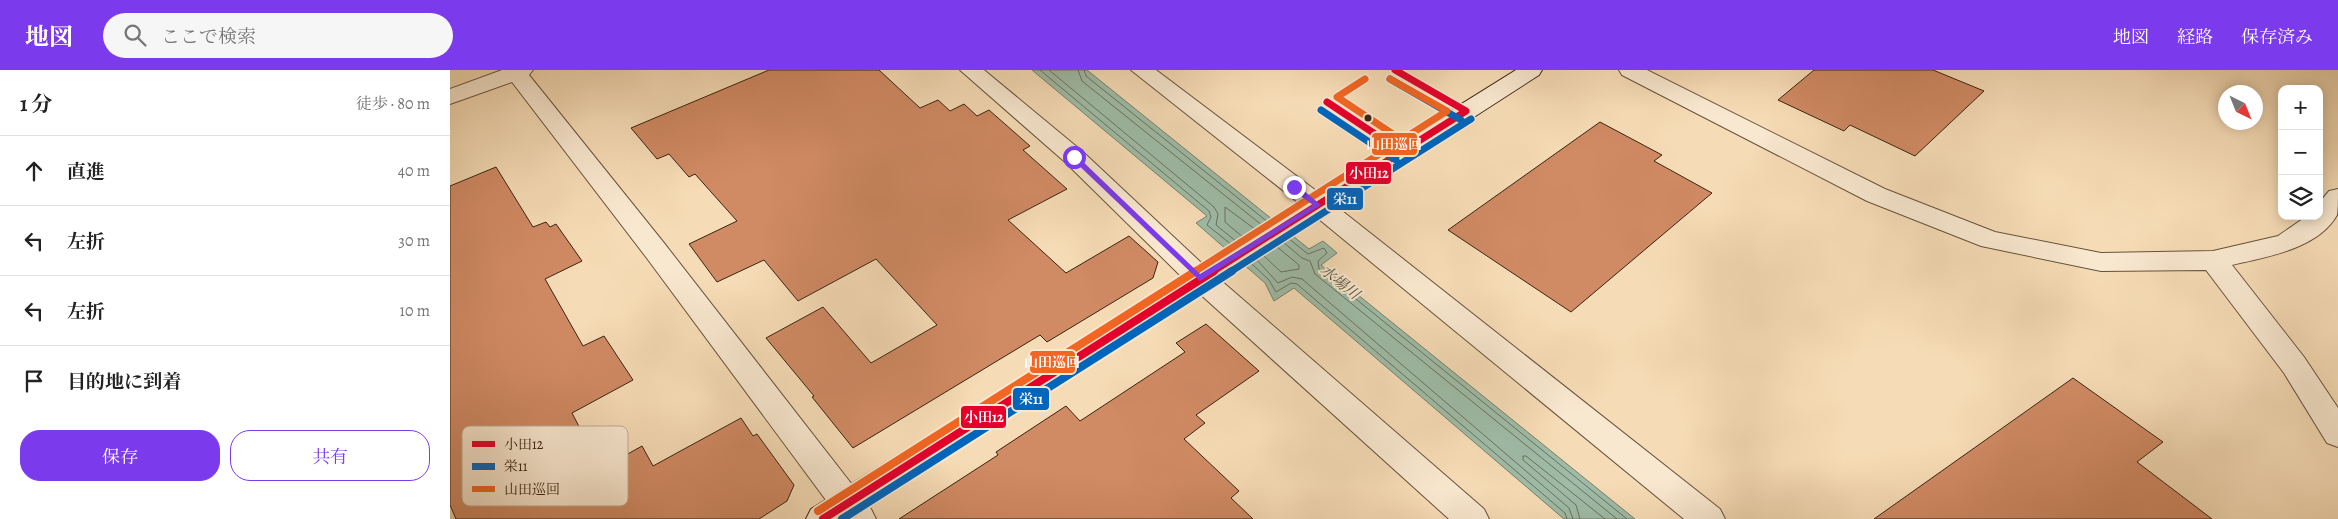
<!DOCTYPE html>
<html lang="ja">
<head>
<meta charset="utf-8">
<style>
	body { margin:0; font-family:Alegreya,"Noto Serif JP",serif; background:#f6f6f6; color:#222 }
	.controls { position:absolute; right:15px; top:15px; display:grid; overflow:hidden; border-radius:10px; box-shadow:0 2px 12px #0003 }
	.controls button { width:45px; height:45px; display:grid; place-items:center; padding:0; border:0; border-bottom:1px solid #e0e0e0; background:#fff; color:#222; font:25px sans-serif }
	.compass { position:absolute; left:1768px; top:15px; width:45px; height:45px; border-radius:50%; background:#fff; box-shadow:0 2px 12px #0003; rotate:137deg }
	.stop { position:absolute; width:15px; height:15px; margin:-11px; border:4px solid #7c3aed; border-radius:50%; background:#fff }
	.stop.end { background:#7c3aed; border-color:#fff; box-shadow:0 1px 5px #0008 }
	.list { margin:0; padding:0; list-style:none }
	h2 { display:flex; justify-content:space-between; align-items:center; height:65px; margin:0; padding:0 20px; font-size:21px }
	h2 small { font-size:16px; font-weight:400; color:#767676 }
	.list li { display:grid; grid-template-columns:32px 1fr auto; gap:15px; align-items:center; box-sizing:border-box; height:70px; padding:0 20px; border-top:1px solid #e0e0e0 }
	.list b { display:block; font-size:19px; white-space:nowrap }
	.list em { font-size:16px; font-style:normal; color:#767676 }
	.actions { display:flex; gap:10px; padding:15px 20px }
	.actions a { flex:1; padding:11px 0; border:1px solid #7c3aed; border-radius:20px; text-align:center; font-size:18px; color:#7c3aed }
	.actions .main { background:#7c3aed; color:#fff }
	.icon { flex:none; width:28px; height:28px; fill:none; stroke:currentColor; stroke-width:2; stroke-linecap:round; stroke-linejoin:round }
	.map { position:relative; flex:none; width:1888px; height:449px; overflow:hidden }
	header { display:flex; align-items:center; gap:30px; box-sizing:border-box; height:70px; padding:0 25px; background:#7c3aed; color:#fff }
	header strong { font-size:24px }
	nav { display:flex; gap:28px; margin-inline-start:auto; font-size:18px }
	.search { width:350px; height:45px; background:#f6f6f6; display:flex; align-items:center; gap:12px; box-sizing:border-box; padding:0 18px; border-radius:28px; color:#767676; font-size:19px }
	main { display:flex }
	aside { flex:1; background:#fff }
	.map>svg:first-child { display:block }
	.water { fill:#9ebca8; stroke:#767f6c }
	.lines { fill:none; stroke-linecap:round; stroke-linejoin:round }
	.shore { stroke:#6c705d; stroke-width:1 }
	.building { fill:#d08a64; stroke:#392412 }
	.street-casing { stroke:#68523b; stroke-width:2 }
	.secondary-casing { stroke:#392412; stroke-width:2 }
	.street { fill:#f9e8d0; fill-rule:evenodd }
	.secondary { fill:#f9e8d0; fill-rule:evenodd }
	.bus-1-far1-casing { stroke:#f9e8d0; stroke-width:10 }
	.bus-1-casing { stroke:#f9e8d0; stroke-width:12 }
	.bus-2-far1-casing { stroke:#f9e8d0; stroke-width:10 }
	.bus-2-casing { stroke:#f9e8d0; stroke-width:12 }
	.bus-3-far1-casing { stroke:#f9e8d0; stroke-width:10 }
	.bus-3-casing { stroke:#f9e8d0; stroke-width:12 }
	.bus-1-far1 { stroke:#e4002b; stroke-width:7 }
	.bus-1 { stroke:#e4002b; stroke-width:8 }
	.bus-2-far1 { stroke:#0065bd; stroke-width:7 }
	.bus-2 { stroke:#0065bd; stroke-width:8 }
	.bus-3-far1 { stroke:#f26522; stroke-width:7 }
	.bus-3 { stroke:#f26522; stroke-width:8 }
	.route { fill:#7c3aed }
	.bus-dot { fill:#392412; stroke:#f9e8d0; stroke-width:2 }
	.labels { text-anchor:middle; dominant-baseline:central; stroke-width:4; stroke-linejoin:round; paint-order:stroke }
	.water-label { font-size:15px; font-style:italic; fill:#57523f; stroke:#f9e8d0 }
	.key { fill:#f9e8d0; stroke:#bfad97; stroke-width:1 }
	.key-label { font-size:14px; fill:#392412 }
	.line-badge { stroke:#f9e8d0; stroke-width:2 }
	.badge-label { font-size:14px; text-anchor:middle; font-weight:bold; fill:#fff }
</style>
</head>
<body>
<header>
<strong>地図</strong>
<div class="search"><svg class="icon" aria-label="search" viewBox="0 0 24 24"><circle cx="10" cy="10" r="6"/><path d="M15 15l6 6"/></svg>ここで検索</div>
<nav><a>地図</a><a>経路</a><a>保存済み</a></nav>
</header>
<main>
<aside>
<h2>1 分<small>徒歩 · 80 m</small></h2>
<ul class="list">
<li><svg class="icon" aria-label="ahead" viewBox="0 0 24 24"><path d="M12 20V5M6 11l6-6 6 6"/></svg><div><b>直進</b></div><em>40 m</em></li>
<li><svg class="icon" aria-label="left" viewBox="0 0 24 24"><path d="M17 20v-9H6M10 6l-5 5 5 5"/></svg><div><b>左折</b></div><em>30 m</em></li>
<li><svg class="icon" aria-label="left" viewBox="0 0 24 24"><path d="M17 20v-9H6M10 6l-5 5 5 5"/></svg><div><b>左折</b></div><em>10 m</em></li>
<li><svg class="icon" aria-label="arrive" viewBox="0 0 24 24"><path d="M6 21V4h12l-3 4 3 4H6"/></svg><div><b>目的地に到着</b></div></li>
</ul>
<div class="actions"><a class="main">保存</a><a>共有</a></div>
</aside>
<div class="map">
<svg width="1888" height="449" viewBox="0 0 1888 449">
	<rect width="100%" height="100%" fill="#f6dcb6"/>
	<filter id="stains"><feTurbulence type="fractalNoise" baseFrequency=".004" numOctaves="4"/><feColorMatrix values="0 0 0 0 .2 0 0 0 0 .09 0 0 0 0 .02 0 0 0 .5 -.17"/></filter>
	<radialGradient id="worn" r=".72"><stop offset=".6" stop-color="#630" stop-opacity="0"/><stop offset="1" stop-color="#630" stop-opacity=".3"/></radialGradient>
	<path class="water" d="M 582,0 L 637,0 L 859,179 L 873,171 L 887,183 L 871,195 L 1185,449 L 1114,449 L 844,218 L 824,231 L 815,213 L 746,153 L 757,146 Z"/>
	<g class="lines">
		<path class="shore" d="M 590,0 L 759,141 L 761,147 L 757,155 L 782,175
			M 599,0 L 764,137 L 768,144 L 766,155 L 787,172
			M 628,0 L 632,11 L 813,156
			M 634,0 L 636,6 L 819,153
			M 794,168 L 775,152 L 775,137 L 806,160
			M 838,168 L 858,184 L 874,178 L 877,183 L 868,191 L 869,199 L 1177,449
			M 833,172 L 852,188 L 860,191 L 865,204 L 1167,449
			M 813,185 L 831,202 L 849,199 L 849,195 L 826,176
			M 806,189 L 828,213 L 842,207 L 852,209 L 1119,438 L 1123,449
			M 801,193 L 819,210 L 826,222 L 841,213 L 847,214 L 1115,443 L 1117,449
			M 1130,449 L 1126,435 L 1073,390 L 1073,386 L 1076,386 L 1155,449"/>
	</g>
	<path class="building" d="M 319,0 L 429,0 L 470,38 L 488,30 L 500,41 L 514,34 L 527,46 L 539,40 L 580,76 L 573,80 L 617,119 L 558,150 L 616,203 L 679,166 L 708,192 L 703,208 L 597,272 L 590,265 L 403,378 L 362,327 L 364,326 L 316,268 L 373,237 L 421,293 L 487,255 L 426,189 L 348,231 L 314,190 L 267,212 L 239,174 L 287,151 L 245,104 L 239,107 L 219,84 L 207,89 L 181,58 Z
		M 1364,0 L 1483,0 L 1534,21 L 1465,86 L 1400,55 L 1394,61 L 1328,30 Z
		M 1150,52 L 1212,85 L 1204,91 L 1262,123 L 1121,242 L 998,160 Z
		M 46,97 L 83,157 L 96,152 L 100,157 L 106,154 L 132,191 L 95,209 L 133,276 L 154,266 L 183,310 L 122,343 L 151,399 L 192,376 L 203,396 L 291,348 L 303,366 L 307,364 L 344,415 L 337,431 L 309,449 L 6,449 L 0,435 L 0,116 Z
		M 756,254 L 809,301 L 746,345 L 755,353 L 734,369 L 789,421 L 781,428 L 803,449 L 449,449 L 548,385 L 546,382 L 616,336 L 630,351 L 735,282 L 726,273 Z
		M 1623,308 L 1713,372 L 1687,392 L 1762,449 L 1424,449 Z"/>
	<g class="lines">
		<g class="street-casing">
			<path id="street" d="M 52,0 L 83,0 L 79,5 L 214,173 L 421,439 L 426,449 L 390,449 L 196,187 L 62,12 L 0,34 L 0,19 Z
				M 510,0 L 534,0 L 633,82 L 760,201 L 1034,439 L 1039,449 L 999,449 L 740,215 L 615,92 Z
				M 681,0 L 706,0 L 877,129 L 1270,439 L 1275,449 L 1234,449 L 859,141 Z
				M 1169,0 L 1197,0 L 1435,119 L 1545,162 L 1651,183 L 1763,181 L 1828,166 L 1857,146 L 1869,146 L 1869,133 L 1879,121 L 1888,119 C 1888,126 1888,139 1887,145 C 1868,179 1816,187 1782,195 L 1854,287 L 1888,338 L 1888,377 L 1877,373 L 1834,303 L 1756,200 L 1651,201 L 1531,176 L 1417,131 L 1172,5 Z"/>
		</g>
		<g class="secondary-casing">
			<path id="secondary" d="M 1066,0 L 1092,0 L 1089,5 L 401,449 L 356,449 L 361,439 Z"/>
		</g>
		<use href="#street" class="street"/>
		<use href="#secondary" class="secondary"/>
		<g class="bus-1-far1-casing">
			<path id="bus-1-far1" d="M 945,0 L 1016,41
				M 877,32 L 952,82
				M 762,202 L 1016,41"/>
		</g>
		<g class="bus-1-casing">
			<path id="bus-1" d="M 373,449 L 764,201"/>
		</g>
		<g class="bus-2-far1-casing">
			<path id="bus-2-far1" d="M 940,9 L 1011,50
				M 871,40 L 946,90
				M 780,202 L 1021,49"/>
		</g>
		<g class="bus-2-casing">
			<path id="bus-2" d="M 392,449 L 782,201"/>
		</g>
		<g class="bus-3-far1-casing">
			<path id="bus-3-far1" d="M 915,9 L 887,27 L 958,74
				M 744,202 L 997,41 L 940,9"/>
		</g>
		<g class="bus-3-casing">
			<path id="bus-3" d="M 368,441 L 746,201"/>
		</g>
		<use href="#bus-1-far1" class="bus-1-far1"/>
		<use href="#bus-1" class="bus-1"/>
		<use href="#bus-2-far1" class="bus-2-far1"/>
		<use href="#bus-2" class="bus-2"/>
		<use href="#bus-3-far1" class="bus-3-far1"/>
		<use href="#bus-3" class="bus-3"/>
	</g>
	<path class="route" d="M 621,85 L 626,85 L 750,204 L 863,135 L 841,119 L 841,115 L 847,115 L 871,135 L 750,211 L 621,88 Z"/>
	<circle class="bus-dot" cx="918" cy="48" r="4.5"/>
	<g class="labels">
		<g class="water-label">
			<text transform="translate(890 212) rotate(39)">水場川</text>
		</g>
	</g>
	<rect x="12" y="356" width="166" height="80" rx="8" class="key"/>
	<rect x="22" y="371" width="23" height="6" fill="#e4002b"/>
	<rect x="22" y="393" width="23" height="7" fill="#0065bd"/>
	<rect x="22" y="416" width="23" height="6" fill="#f26522"/>
	<g class="key-label">
		<text x="54" y="379">小田12</text>
		<text x="54" y="401">栄11</text>
		<text x="54" y="424">山田巡回</text>
	</g>
	<g class="line-badge">
		<rect x="921" y="62" width="47" height="24" rx="5" fill="#f26522"/>
		<rect x="895" y="91" width="47" height="24" rx="5" fill="#e4002b"/>
		<rect x="876" y="117" width="38" height="24" rx="5" fill="#0065bd"/>
		<rect x="579" y="280" width="47" height="24" rx="5" fill="#f26522"/>
		<rect x="562" y="317" width="38" height="24" rx="5" fill="#0065bd"/>
		<rect x="510" y="335" width="47" height="24" rx="5" fill="#e4002b"/>
	</g>
	<g class="badge-label">
		<text x="944" y="79">山田巡回</text>
		<text x="919" y="108">小田12</text>
		<text x="895" y="134">栄11</text>
		<text x="602" y="297">山田巡回</text>
		<text x="581" y="334">栄11</text>
		<text x="534" y="352">小田12</text>
	</g>
	<rect width="100%" height="100%" filter="url(#stains)"/>
	<rect width="100%" height="100%" fill="url(#worn)"/>
</svg>
<div class="controls">
<button>+</button>
<button>−</button>
<button><svg class="icon" aria-label="layers" viewBox="0 0 24 24"><path d="M12 4l9 5-9 5-9-5zM3 14l9 5 9-5"/></svg></button>
</div>
<svg class="compass" viewBox="-18 -18 36 36"><path d="M0-13l5 13h-10z" fill="#e53935"/><path d="M0 13l5-13h-10z" fill="#767676"/></svg>
<div class="stop" style="left:624px;top:87px"></div>
<div class="stop end" style="left:844px;top:117px"></div>
</div>
</main>
</body>
</html>
